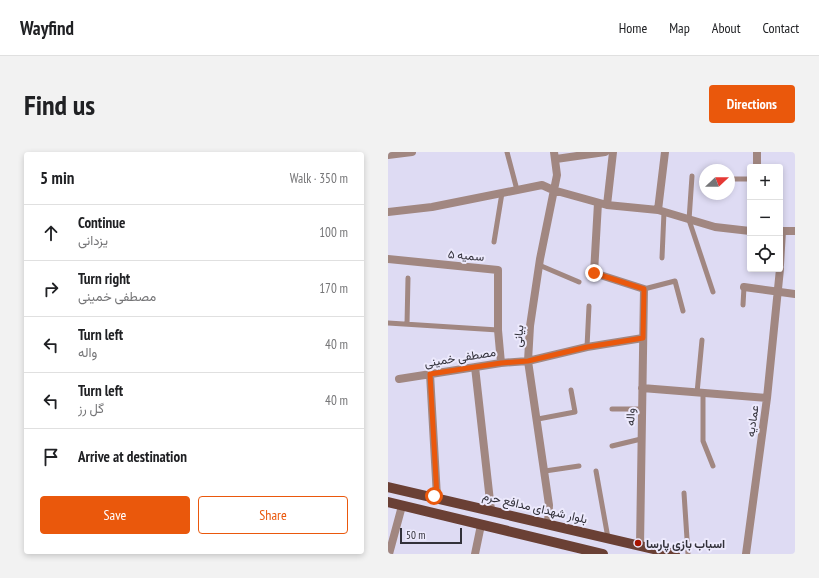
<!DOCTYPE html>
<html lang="en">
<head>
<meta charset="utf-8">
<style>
	body { margin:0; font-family:"PT Sans Narrow",Vazirmatn,sans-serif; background:#f2f2f2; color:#202124 }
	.controls { position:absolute; right:12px; top:12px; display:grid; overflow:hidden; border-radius:4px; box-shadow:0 2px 6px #0003 }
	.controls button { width:36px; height:36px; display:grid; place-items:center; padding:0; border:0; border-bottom:1px solid #e0e0e0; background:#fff; color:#202124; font:20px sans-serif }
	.compass { position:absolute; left:311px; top:12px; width:36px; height:36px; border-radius:50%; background:#fff; box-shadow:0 2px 6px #0003; rotate:68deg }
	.scale { position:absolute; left:12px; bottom:10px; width:62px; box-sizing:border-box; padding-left:4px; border:2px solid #32313a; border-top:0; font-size:11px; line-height:14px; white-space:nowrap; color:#32313a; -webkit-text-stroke:3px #ece9fc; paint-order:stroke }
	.stop { position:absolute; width:12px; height:12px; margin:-9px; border:3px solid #ea580c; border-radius:50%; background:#fff }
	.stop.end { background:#ea580c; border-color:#fff; box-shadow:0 1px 4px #0008 }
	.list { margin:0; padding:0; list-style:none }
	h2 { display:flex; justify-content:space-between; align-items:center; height:52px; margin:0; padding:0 16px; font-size:17px }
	h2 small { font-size:13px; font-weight:400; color:#757577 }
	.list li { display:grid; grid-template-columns:26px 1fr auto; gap:12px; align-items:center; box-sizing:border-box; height:56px; padding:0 16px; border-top:1px solid #e0e0e0 }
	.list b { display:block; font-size:15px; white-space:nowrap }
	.list p { margin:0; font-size:13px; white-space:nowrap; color:#757577 }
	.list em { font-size:13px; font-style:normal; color:#757577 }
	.actions { display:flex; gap:8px; padding:12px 16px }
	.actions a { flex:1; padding:9px 0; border:1px solid #ea580c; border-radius:4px; text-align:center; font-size:14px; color:#ea580c }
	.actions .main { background:#ea580c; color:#fff }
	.icon { flex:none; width:22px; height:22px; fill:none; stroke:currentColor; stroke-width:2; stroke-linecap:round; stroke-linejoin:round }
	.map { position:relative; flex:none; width:407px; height:402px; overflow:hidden; border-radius:4px }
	header { display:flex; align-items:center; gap:24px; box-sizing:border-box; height:56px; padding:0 20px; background:#fff; border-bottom:1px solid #e0e0e0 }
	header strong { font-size:19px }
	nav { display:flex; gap:22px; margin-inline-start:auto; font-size:14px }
	.intro { display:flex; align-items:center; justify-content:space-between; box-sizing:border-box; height:96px; padding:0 24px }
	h1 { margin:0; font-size:28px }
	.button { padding:10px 18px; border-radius:4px; background:#ea580c; color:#fff; font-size:14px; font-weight:700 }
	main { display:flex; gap:24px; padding:0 24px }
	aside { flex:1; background:#fff; border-radius:4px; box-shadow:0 2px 6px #0003 }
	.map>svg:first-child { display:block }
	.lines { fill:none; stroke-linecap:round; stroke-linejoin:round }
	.service { stroke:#a18781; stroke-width:5 }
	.minor { stroke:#a18781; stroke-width:8 }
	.primary { stroke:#6a4035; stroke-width:10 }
	.route { stroke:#ea580c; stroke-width:5 }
	.poi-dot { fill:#a61400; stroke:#ece9fc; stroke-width:1.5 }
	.labels { text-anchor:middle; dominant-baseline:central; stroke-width:4; stroke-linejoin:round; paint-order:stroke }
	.street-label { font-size:12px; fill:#32313a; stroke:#ece9fc }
	.poi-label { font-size:12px; font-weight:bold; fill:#32313a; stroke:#ece9fc; text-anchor:start }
</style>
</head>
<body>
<header>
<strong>Wayfind</strong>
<nav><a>Home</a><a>Map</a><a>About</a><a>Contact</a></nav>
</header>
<div class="intro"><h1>Find us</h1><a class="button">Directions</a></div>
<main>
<aside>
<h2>5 min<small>Walk · 350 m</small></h2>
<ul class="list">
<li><svg class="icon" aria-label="ahead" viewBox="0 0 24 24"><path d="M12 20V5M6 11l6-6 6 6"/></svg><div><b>Continue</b><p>یزدانی</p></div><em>100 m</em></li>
<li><svg class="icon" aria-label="right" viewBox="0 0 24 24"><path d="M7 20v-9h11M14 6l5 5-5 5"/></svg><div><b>Turn right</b><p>مصطفی خمینی</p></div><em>170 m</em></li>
<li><svg class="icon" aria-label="left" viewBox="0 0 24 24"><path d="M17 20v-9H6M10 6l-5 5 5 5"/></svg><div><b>Turn left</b><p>واله</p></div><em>40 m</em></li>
<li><svg class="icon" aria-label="left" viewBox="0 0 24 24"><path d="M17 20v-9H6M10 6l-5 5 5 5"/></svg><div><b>Turn left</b><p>گل رز</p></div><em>40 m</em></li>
<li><svg class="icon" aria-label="arrive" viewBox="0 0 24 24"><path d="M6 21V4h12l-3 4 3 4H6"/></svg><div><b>Arrive at destination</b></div></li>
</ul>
<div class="actions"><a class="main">Save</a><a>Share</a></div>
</aside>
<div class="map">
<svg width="407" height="402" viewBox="0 0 407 402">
	<rect width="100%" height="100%" fill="#dedbf3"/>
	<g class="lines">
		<path class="service" d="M 119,0 L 129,38
			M 304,24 L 301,68 L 325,140
			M 341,27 L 362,27
			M 106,90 L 114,41
			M 274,106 L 276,60
			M 151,113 L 191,130
			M 256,137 L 287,129 L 295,159
			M 355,153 L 356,135
			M 0,171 L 110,178
			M 19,172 L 20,126
			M 199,195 L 201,154
			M 309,241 L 314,188
			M 315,241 L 315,289 L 325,314
			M 224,257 L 254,257
			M 150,267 L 187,260 L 183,238
			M 224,294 L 253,287
			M 157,319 L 191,314
			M 208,319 L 220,386
			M 296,341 L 300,402"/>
		<path class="minor" d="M 369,0 L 369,15
			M 0,3 L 24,0
			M 168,7 L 217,0
			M 210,51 L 206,121 L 256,137 L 252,394
			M 219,53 L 225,0
			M 270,58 L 277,0
			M 0,60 L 44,55 L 154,33 L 165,38 L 219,53 L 270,58 L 327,75 L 362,79
			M 392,79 L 407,79
			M 0,107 L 110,118 L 110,178 L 113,211
			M 392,113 L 394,79
			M 356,135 L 407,142
			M 87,215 L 103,358
			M 42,222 L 49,345
			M 11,227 L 113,211 L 140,209 L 199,195 L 255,186
			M 254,236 L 379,246
			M 160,372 L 161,353 L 140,209 L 142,174 L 152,107 L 169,23 L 166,0
			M 1,402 L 14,354
			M 87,402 L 93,373
			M 358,402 L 379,246 L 392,117"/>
		<path class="primary" d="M 0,335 L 287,402
			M 0,350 L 215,402"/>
	</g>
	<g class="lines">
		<path class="route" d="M 46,344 L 49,345 L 42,222 L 113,211 L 140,209 L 199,195 L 255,186 L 256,137 L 206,121"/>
	</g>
	<circle class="poi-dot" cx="250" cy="391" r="4"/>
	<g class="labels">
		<g class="street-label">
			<text transform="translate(78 103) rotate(5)">سمیه ۵</text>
			<text transform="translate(130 184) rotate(-85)">بیانی</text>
			<text transform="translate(72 205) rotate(-9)">مصطفی خمینی</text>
			<text transform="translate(242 265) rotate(-89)">واله</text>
			<text transform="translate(364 269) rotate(-82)">عمادیه</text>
			<text transform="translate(147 355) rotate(13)">بلوار شهدای مدافع حرم</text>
		</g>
		<g class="poi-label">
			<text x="258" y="391">اسباب بازی پارسا</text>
		</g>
	</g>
</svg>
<div class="controls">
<button>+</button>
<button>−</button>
<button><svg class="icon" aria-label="locate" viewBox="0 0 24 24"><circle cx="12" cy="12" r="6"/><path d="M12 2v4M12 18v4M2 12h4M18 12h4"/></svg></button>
</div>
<svg class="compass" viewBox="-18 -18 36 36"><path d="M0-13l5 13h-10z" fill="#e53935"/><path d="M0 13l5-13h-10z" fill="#757577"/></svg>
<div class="scale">50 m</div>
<div class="stop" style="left:46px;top:344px"></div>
<div class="stop end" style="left:206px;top:121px"></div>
</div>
</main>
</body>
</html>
